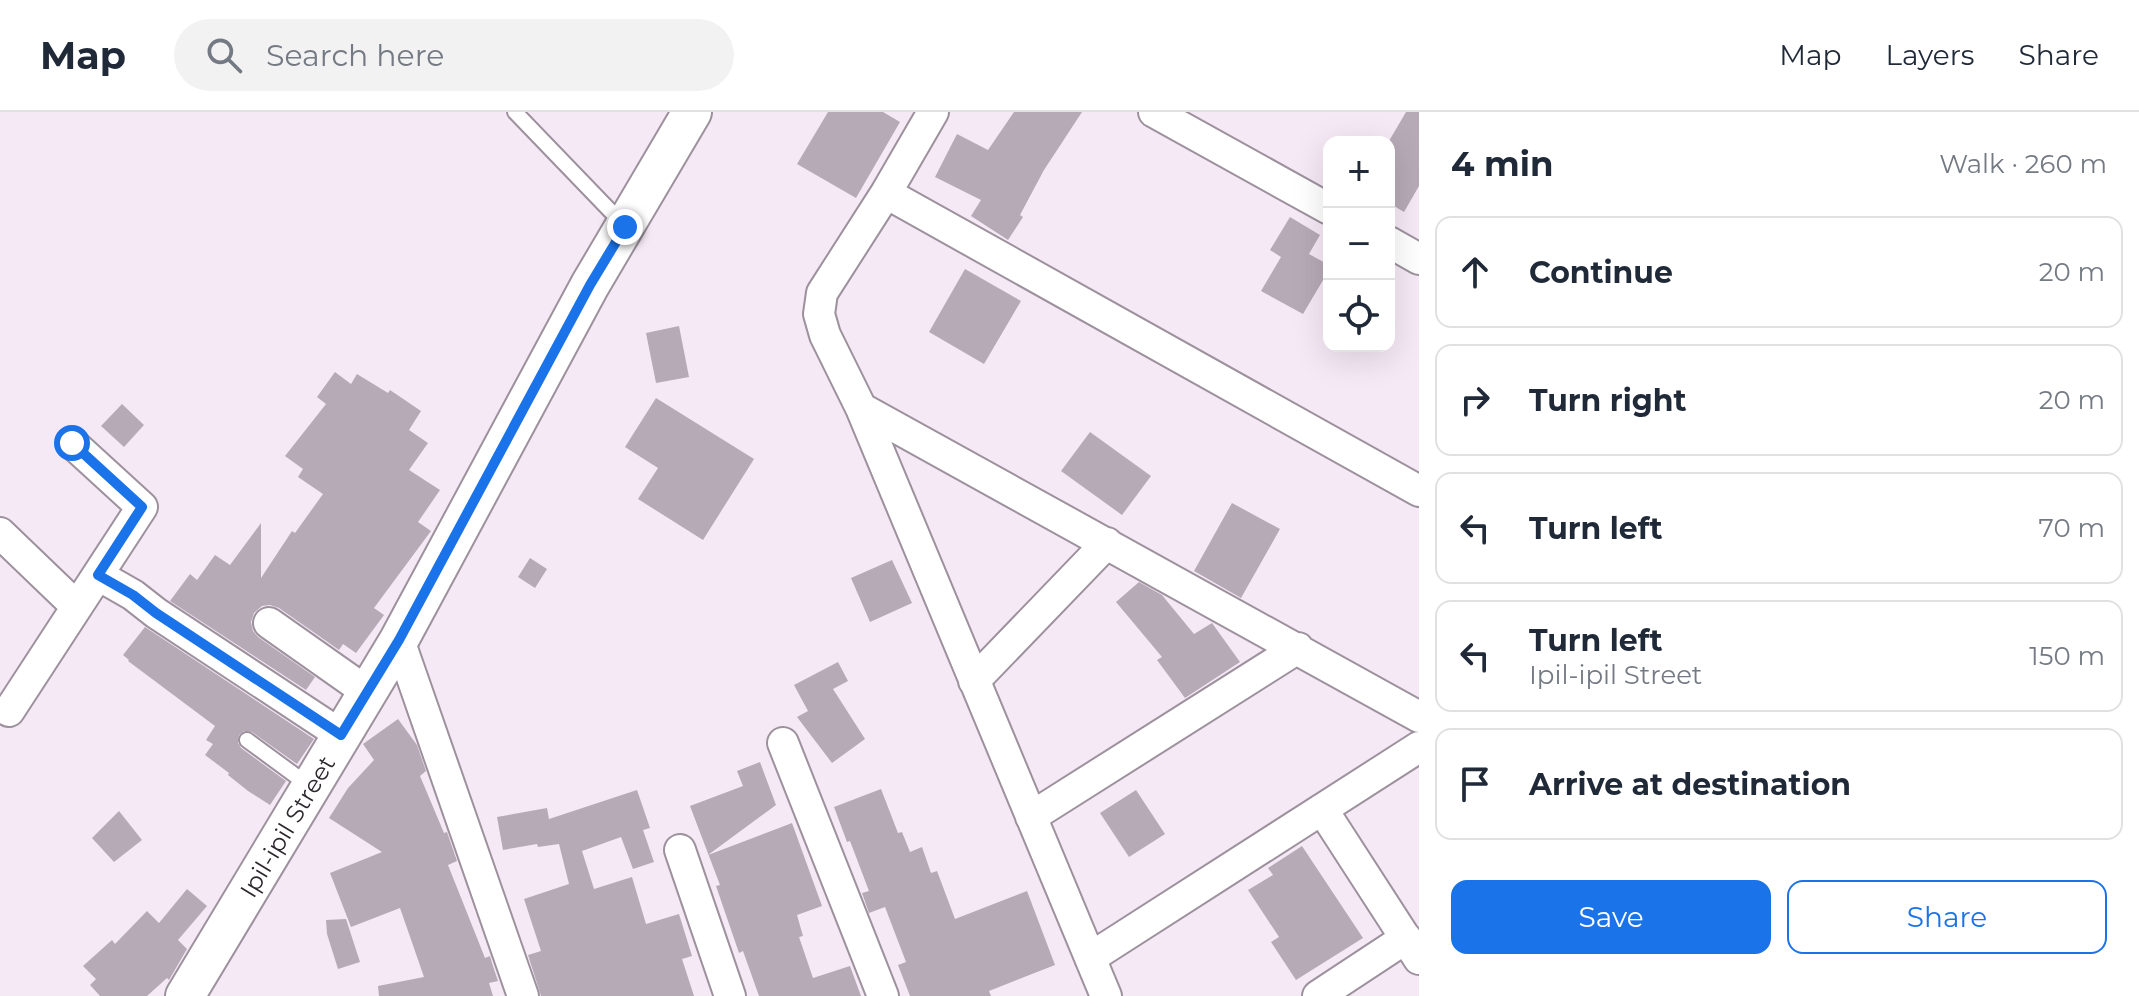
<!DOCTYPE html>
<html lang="en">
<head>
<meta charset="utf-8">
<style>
	body { margin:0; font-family:Montserrat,sans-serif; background:#f2f2f3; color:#1f2937 }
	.controls { position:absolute; right:24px; top:24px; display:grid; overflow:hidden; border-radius:16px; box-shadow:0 8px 32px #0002 }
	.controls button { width:72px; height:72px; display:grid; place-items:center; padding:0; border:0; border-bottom:2px solid #e0e1e3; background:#fff; color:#1f2937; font:40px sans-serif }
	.stop { position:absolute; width:24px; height:24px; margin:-18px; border:6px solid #1a73e8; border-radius:50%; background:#fff }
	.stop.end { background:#1a73e8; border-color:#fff; box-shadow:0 2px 8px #0008 }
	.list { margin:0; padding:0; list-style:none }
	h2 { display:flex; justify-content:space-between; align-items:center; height:104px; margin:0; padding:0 32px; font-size:34px }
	h2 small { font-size:26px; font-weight:400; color:#747a83 }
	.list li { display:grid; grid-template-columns:52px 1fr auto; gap:24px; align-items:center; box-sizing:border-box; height:112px; margin:0 16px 16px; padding:0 16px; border:2px solid #e0e1e3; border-radius:16px }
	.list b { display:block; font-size:30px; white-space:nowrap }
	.list p { margin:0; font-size:26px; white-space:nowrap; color:#747a83 }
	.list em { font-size:26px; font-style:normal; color:#747a83 }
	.actions { display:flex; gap:16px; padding:24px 32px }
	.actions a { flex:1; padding:18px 0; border:2px solid #1a73e8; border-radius:16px; text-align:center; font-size:28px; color:#1a73e8 }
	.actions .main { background:#1a73e8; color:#fff }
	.icon { flex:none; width:44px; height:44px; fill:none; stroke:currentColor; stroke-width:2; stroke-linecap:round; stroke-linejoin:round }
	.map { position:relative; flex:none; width:1419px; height:884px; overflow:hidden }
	header { display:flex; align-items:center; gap:48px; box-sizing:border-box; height:112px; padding:0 40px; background:#fff; border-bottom:2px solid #e0e1e3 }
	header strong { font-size:38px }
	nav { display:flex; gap:44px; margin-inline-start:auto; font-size:28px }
	.search { width:560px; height:72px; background:#f2f2f3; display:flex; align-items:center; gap:20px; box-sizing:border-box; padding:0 28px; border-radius:44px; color:#747a83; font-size:30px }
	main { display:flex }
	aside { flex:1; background:#fff }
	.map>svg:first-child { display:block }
	.building { fill:#b6aab6 }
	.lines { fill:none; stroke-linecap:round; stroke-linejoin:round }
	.service-casing { stroke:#9c919c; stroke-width:18 }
	.minor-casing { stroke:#9c919c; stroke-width:34 }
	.tertiary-casing { stroke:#9c919c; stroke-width:42 }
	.service { stroke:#fff; stroke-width:14 }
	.minor { stroke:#fff; stroke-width:30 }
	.tertiary { stroke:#fff; stroke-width:38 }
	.route { stroke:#1a73e8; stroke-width:10 }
	.labels { text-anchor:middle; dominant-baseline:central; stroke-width:8; stroke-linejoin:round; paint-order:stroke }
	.street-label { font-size:24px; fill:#2d282d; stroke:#fff9fe }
</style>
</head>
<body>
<header>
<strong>Map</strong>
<div class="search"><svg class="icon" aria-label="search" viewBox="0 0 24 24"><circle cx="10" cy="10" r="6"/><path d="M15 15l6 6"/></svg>Search here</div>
<nav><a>Map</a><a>Layers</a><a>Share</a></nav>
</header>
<main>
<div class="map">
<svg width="1419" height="884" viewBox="0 0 1419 884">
	<rect width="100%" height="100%" fill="#f6e9f6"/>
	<path class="building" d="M 828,0 L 883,0 L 900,10 L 856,86 L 797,52 Z
		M 1014,0 L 1082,0 L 1044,58 L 1020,103 L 1023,105 L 1008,128 L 971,104 L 981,88 L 935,65 L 957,22 L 988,38 Z
		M 1406,0 L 1419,0 L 1419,74 L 1404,100 L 1389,91 L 1389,29 Z
		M 1290,105 L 1320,123 L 1309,142 L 1329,153 L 1329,158 L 1303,202 L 1261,179 L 1281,145 L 1270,138 Z
		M 965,157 L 1021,189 L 984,252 L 929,220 Z
		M 679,214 L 689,265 L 656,271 L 646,221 Z
		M 335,260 L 351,272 L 357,262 L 388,281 L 390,278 L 421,299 L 409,318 L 428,331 L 409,358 L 440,378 L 418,410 L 431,419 L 374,496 L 384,503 L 356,541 L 343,532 L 339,538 L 279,496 L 270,493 L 262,494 L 254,501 L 251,510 L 253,519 L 258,525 L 315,565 L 306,578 L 170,489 L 190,462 L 197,468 L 215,443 L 230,453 L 261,411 L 261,466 L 292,419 L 295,421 L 323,382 L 298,365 L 303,357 L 285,344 L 326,292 L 317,285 Z
		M 656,286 L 754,347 L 703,428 L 638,387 L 658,356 L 625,335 Z
		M 122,292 L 144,313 L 124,335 L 101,314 Z
		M 1090,320 L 1151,364 L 1122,403 L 1061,359 Z
		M 1232,391 L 1280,417 L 1241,486 L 1194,459 Z
		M 530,446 L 547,457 L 535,476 L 518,465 Z
		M 892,448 L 912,491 L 870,510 L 851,466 Z
		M 1139,470 L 1162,483 L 1194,522 L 1212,511 L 1240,550 L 1185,586 L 1157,548 L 1162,545 L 1116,490 Z
		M 145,515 L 314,627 L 297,652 L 252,620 L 244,619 L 239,623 L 238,631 L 241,636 L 286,669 L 270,693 L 248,679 L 228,663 L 229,661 L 205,643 L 213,632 L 206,628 L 215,614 L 128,549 L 129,548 L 123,543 Z
		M 838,550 L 848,569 L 833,577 L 865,627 L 832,651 L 797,605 L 808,599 L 794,573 Z
		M 398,607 L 417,633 L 426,659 L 420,664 L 444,721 L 447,720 L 457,749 L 448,753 L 485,846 L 490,844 L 492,851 L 498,869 L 489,871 L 493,884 L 379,884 L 378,874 L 424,865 L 400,796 L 351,815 L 330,761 L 382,740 L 329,706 L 348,676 L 374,648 L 363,632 Z
		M 760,650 L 776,693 L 708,743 L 792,711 L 822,794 L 797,803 L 803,824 L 799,825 L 813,866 L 850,854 L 861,884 L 759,884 L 743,839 L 739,841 L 716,774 L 720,773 L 690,694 L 743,674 L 737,659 Z
		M 881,677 L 898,721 L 902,720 L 910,740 L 922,735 L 931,761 L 937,759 L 955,807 L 1027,779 L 1055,853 L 989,879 L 991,884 L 910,884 L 898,853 L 906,850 L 885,795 L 869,801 L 862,781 L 869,779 L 850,729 L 847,730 L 834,695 Z
		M 637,678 L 650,716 L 643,718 L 654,750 L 633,757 L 621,725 L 582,739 L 594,777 L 632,765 L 646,812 L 679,802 L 692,844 L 682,847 L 694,884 L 541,884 L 528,843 L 541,839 L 524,787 L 569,772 L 559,732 L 538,735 L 537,732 L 503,738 L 497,705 L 547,696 L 549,707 Z
		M 1136,678 L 1165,722 L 1129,745 L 1100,701 Z
		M 119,699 L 142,728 L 114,750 L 92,726 Z
		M 1302,734 L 1363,826 L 1296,868 L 1271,830 L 1279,825 L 1248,778 L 1273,763 L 1268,756 Z
		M 187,777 L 207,794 L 178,828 L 187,837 L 169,868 L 167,866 L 147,884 L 100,884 L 90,873 L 96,867 L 83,854 L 112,828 L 115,832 L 147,799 L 159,811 Z
		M 346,807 L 360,850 L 338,857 L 327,822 L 326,808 Z"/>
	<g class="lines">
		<g class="service-casing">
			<path id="service" d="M 515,0 L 622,111
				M 247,628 L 311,675"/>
		</g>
		<g class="minor-casing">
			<path id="minor" d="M 933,0 L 886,81 L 822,181 L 819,202 L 825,223 L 861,296 L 1106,884
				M 1154,0 L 1329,97
				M 886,81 L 1419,379
				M 1389,130 L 1419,147
				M 861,296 L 1419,605
				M 0,421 L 76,494
				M 98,463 L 133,483 L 156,501 L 341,623
				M 269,511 L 367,580
				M 399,528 L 523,884
				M 974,569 L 1107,431
				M 9,599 L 142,395 L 72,331
				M 783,631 L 883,884
				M 1322,697 L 1419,847
				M 1031,705 L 1298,536
				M 680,738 L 730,884
				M 1090,846 L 1419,635
				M 1318,884 L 1406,826"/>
		</g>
		<g class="tertiary-casing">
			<g id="tertiary">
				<path id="s1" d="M 185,884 L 399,528 L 590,173 L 692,0"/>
			</g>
		</g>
		<use href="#service" class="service"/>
		<use href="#minor" class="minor"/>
		<use href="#tertiary" class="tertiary"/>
	</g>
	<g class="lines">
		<path class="route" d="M 72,331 L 142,395 L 98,463 L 133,483 L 156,501 L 341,623 L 399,528 L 590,173 L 625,115"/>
	</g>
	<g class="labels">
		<g class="street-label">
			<text stroke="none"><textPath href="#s1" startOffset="198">Ipil-ipil Street</textPath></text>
		</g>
	</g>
</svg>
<div class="controls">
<button>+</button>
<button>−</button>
<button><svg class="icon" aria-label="locate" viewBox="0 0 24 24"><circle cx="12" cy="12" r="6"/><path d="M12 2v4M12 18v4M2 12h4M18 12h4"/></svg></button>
</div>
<div class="stop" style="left:72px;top:331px"></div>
<div class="stop end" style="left:625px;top:115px"></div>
</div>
<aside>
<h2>4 min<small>Walk · 260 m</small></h2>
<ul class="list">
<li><svg class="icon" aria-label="ahead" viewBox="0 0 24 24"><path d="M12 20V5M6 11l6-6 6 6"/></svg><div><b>Continue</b></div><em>20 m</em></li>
<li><svg class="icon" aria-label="right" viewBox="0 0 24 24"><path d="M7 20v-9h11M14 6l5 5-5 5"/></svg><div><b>Turn right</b></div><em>20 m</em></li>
<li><svg class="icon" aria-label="left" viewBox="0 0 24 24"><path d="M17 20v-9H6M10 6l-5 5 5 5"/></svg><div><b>Turn left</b></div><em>70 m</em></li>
<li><svg class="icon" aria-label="left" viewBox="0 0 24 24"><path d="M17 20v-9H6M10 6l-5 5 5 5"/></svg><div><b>Turn left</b><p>Ipil-ipil Street</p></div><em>150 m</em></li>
<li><svg class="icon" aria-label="arrive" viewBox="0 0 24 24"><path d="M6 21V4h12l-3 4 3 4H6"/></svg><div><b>Arrive at destination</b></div></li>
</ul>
<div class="actions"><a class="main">Save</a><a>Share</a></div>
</aside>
</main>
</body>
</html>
